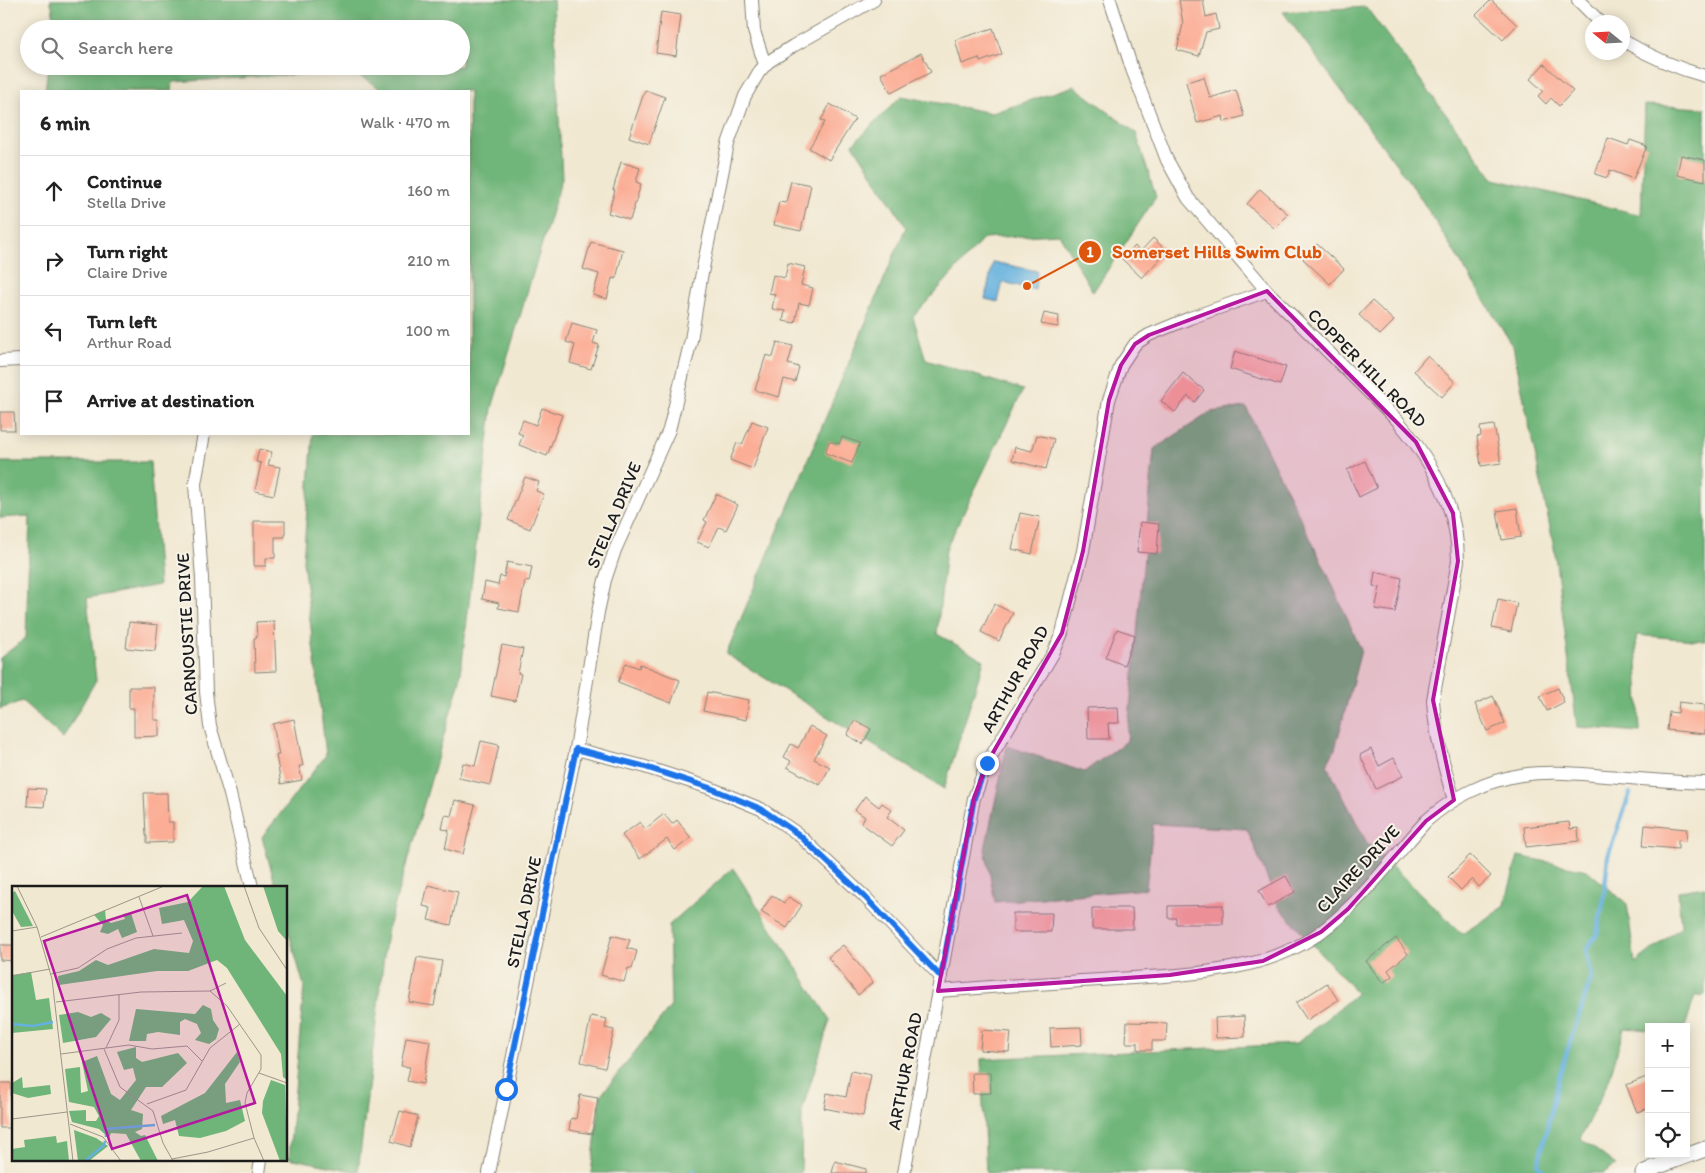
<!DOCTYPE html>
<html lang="en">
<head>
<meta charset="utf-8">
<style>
	body { margin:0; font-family:Itim,sans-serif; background:#f2f2f2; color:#222 }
	.controls { position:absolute; right:15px; bottom:15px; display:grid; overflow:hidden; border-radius:0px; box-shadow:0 2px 12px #0003 }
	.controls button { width:45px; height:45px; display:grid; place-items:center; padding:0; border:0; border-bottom:1px solid #e0e0e0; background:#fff; color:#222; font:25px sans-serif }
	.compass { position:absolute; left:1585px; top:15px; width:45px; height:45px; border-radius:50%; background:#fff; box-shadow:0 2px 12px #0003; rotate:288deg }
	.stop { position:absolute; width:15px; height:15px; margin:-11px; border:4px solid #1a73e8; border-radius:50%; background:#fff }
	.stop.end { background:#1a73e8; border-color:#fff; box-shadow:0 1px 5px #0008 }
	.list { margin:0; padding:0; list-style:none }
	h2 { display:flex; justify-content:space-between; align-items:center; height:65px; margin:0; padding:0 20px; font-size:21px }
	h2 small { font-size:16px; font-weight:400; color:#767676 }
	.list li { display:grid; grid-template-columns:32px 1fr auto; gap:15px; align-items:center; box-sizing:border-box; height:70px; padding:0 20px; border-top:1px solid #e0e0e0 }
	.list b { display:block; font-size:19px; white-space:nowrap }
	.list p { margin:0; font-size:16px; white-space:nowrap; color:#767676 }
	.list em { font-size:16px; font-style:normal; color:#767676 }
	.icon { flex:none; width:28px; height:28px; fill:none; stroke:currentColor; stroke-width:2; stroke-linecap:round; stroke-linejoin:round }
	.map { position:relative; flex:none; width:1705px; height:1173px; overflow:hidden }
	.search { position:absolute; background:#fff; box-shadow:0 2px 12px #0003; left:20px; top:20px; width:450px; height:55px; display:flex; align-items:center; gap:12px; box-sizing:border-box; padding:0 18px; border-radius:28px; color:#767676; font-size:19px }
	.panel { position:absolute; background:#fff; box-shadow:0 2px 12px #0003; left:20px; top:90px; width:450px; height:345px; border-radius:0px }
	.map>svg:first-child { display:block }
	.forest { fill:#6fb579; stroke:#46684a }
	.water { fill:#65b1de; stroke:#40667d }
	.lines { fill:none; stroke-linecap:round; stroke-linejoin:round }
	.stream { stroke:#65b1de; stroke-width:4.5 }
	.building { fill:#fbad95 }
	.minor-casing { stroke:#868276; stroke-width:14 }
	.tertiary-casing { stroke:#868276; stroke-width:17 }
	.minor { stroke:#fff; stroke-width:12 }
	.tertiary { stroke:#fff; stroke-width:15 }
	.route { stroke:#1a73e8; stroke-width:6 }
	.marked { fill:#b5179e; fill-opacity:0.2; stroke:#b5179e; stroke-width:4; stroke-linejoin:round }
	.labels { text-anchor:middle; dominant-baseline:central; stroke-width:4; stroke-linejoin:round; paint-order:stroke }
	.street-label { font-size:18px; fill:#1c1c1c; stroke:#f7f3e8 }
	.inset-river { fill:none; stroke:#65b1de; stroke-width:2.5 }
	.inset-road { fill:none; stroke:#9c9689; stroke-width:1 }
	.view { fill:#b5179e; fill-opacity:0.15; stroke:#b5179e; stroke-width:2.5 }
	.inset-edge { fill:none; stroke:#1c1c1c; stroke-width:2.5 }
	.leader { fill:none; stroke:#de560d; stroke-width:2 }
	.callout-dot { fill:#de560d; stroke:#f7f3e8; stroke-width:2 }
	.mark-label { font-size:15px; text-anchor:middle; font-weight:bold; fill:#fff }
	.callout-label { font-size:19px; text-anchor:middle; font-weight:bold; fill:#de560d; stroke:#f7f3e8; stroke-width:4; stroke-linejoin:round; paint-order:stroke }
</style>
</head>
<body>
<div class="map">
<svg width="1705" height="1173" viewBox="0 0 1705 1173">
	<rect width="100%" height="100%" fill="#f7f3e8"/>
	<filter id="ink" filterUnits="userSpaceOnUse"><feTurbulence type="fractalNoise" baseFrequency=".02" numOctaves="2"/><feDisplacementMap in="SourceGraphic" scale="10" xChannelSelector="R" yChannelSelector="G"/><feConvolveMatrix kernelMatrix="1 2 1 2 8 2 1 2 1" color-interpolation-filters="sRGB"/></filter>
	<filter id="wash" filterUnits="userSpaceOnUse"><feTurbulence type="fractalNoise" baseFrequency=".0096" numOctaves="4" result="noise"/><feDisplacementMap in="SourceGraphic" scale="20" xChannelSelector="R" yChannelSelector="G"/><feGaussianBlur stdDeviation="1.12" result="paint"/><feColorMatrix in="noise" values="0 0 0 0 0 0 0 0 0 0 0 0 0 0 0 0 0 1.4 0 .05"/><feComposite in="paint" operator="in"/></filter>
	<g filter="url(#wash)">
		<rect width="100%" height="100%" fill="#f1e8d1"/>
		<path class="forest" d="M 50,0 L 553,0 L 562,178 L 492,408 L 460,680 L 387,931 L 358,1172 L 289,1158 L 304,986 L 286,923 L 286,887 L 276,887 L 262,837 L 326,755 L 303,561 L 313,434 L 469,434 L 469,91 L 384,91 L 352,71 L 173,82 L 172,91 L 45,91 L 48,66 L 461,66 L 461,29 L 51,29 L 53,9 Z
			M 1366,7 L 1494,179 L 1641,215 L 1645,105 L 1705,108 L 1705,641 L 1636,635 L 1640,732 L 1577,727 L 1554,547 L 1513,346 L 1416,191 L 1283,12 Z
			M 1074,86 L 1136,133 L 1156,197 L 1093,292 L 1059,234 L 984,238 L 913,317 L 926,360 L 1023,390 L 946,549 L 937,634 L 984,660 L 944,789 L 726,654 L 906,227 L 853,144 L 901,96 L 992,113 Z
			M 1246,407 L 1328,575 L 1361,650 L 1335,749 L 1327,765 L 1366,841 L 1462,934 L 1504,907 L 1518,856 L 1587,870 L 1627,904 L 1635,963 L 1681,927 L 1678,891 L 1705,887 L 1705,995 L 1695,996 L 1685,1027 L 1649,1027 L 1649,1030 L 1624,1028 L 1609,1080 L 1580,1138 L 1616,1165 L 1603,1173 L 986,1173 L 981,1059 L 1296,1044 L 1357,993 L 1279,907 L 1247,829 L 1153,824 L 1146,889 L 995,902 L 985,849 L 1007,746 L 1084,772 L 1127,741 L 1154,449 L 1211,412 Z
			M 0,462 L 150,462 L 159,585 L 87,598 L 96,680 L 63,738 L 22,701 L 0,709 L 0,658 L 26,638 L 30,516 L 0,518 Z
			M 733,868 L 830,1020 L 802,1111 L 801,1173 L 591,1173 L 601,1095 L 671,1006 L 669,925 Z"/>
		<path class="water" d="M 993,262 L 1037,271 L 1035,290 L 1003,282 L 998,302 L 985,299 Z"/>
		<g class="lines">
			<path class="stream" d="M 693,1173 L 694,1171
				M 1545,1173 L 1538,1165 L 1560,1073 L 1592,976 L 1586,950 L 1597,934 L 1604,897 L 1608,856 L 1630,793"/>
		</g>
		<g id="blocks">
			<path class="building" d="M 1179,0 L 1203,0 L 1206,17 L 1216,14 L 1219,29 L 1206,32 L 1199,56 L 1177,50 L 1183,24 Z
				M 1491,0 L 1517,25 L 1503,40 L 1476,15 Z
				M 661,12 L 681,15 L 676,56 L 656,53 Z
				M 993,28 L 1002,54 L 980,62 L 979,58 L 962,64 L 955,40 Z
				M 921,53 L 931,72 L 891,93 L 881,74 Z
				M 1544,64 L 1573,91 L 1559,106 L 1551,98 L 1546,104 L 1538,96 L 1543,91 L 1530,79 Z
				M 1204,77 L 1210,98 L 1236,90 L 1244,116 L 1224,122 L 1223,116 L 1197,123 L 1186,82 Z
				M 645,90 L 665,97 L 649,144 L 629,137 Z
				M 830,104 L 855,119 L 829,160 L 809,148 L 825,122 L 821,120 Z
				M 1608,138 L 1628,145 L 1630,140 L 1647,146 L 1633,179 L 1610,170 L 1607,178 L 1595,174 Z
				M 1681,155 L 1705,160 L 1705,181 L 1677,175 Z
				M 621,162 L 640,168 L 636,182 L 641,184 L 630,220 L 608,213 L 615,190 L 613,190 Z
				M 791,181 L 811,185 L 801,231 L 774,225 L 779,202 L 786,203 Z
				M 1260,189 L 1288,214 L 1274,228 L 1247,204 Z
				M 1153,238 L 1167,251 L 1142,278 L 1122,259 L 1135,246 L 1140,252 Z
				M 591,242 L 623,250 L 616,279 L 612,278 L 607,299 L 593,295 L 599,274 L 583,269 Z
				M 1317,244 L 1344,269 L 1330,284 L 1303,259 Z
				M 788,263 L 805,267 L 801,285 L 813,288 L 809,305 L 799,303 L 795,323 L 783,321 L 785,311 L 772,309 L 775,294 L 769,293 L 773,275 L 785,278 Z
				M 1372,301 L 1394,321 L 1380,335 L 1359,315 Z
				M 1044,313 L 1059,316 L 1058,327 L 1041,324 Z
				M 572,323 L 597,330 L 593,343 L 599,345 L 591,369 L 570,363 L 575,345 L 566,342 Z
				M 777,342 L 793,346 L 788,364 L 799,367 L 795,382 L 784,379 L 779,397 L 755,390 L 766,355 L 773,357 Z
				M 1235,351 L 1286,367 L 1280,385 L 1230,369 Z
				M 1427,356 L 1455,382 L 1442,397 L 1414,371 Z
				M 1183,373 L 1204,390 L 1195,402 L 1188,396 L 1175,412 L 1161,401 Z
				M 542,408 L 562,415 L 547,456 L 519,445 L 523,435 L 518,433 L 523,420 L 536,425 Z
				M 0,412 L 14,412 L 15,430 L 0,430 Z
				M 752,421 L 768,427 L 753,469 L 730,460 L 737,443 L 742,445 Z
				M 1494,425 L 1501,463 L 1481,466 L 1477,437 L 1481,436 L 1480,427 Z
				M 1037,435 L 1054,439 L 1046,469 L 1012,460 L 1015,447 L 1032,451 Z
				M 842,437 L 860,443 L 852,463 L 825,453 L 829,441 L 839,444 Z
				M 259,449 L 272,452 L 268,465 L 280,467 L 274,495 L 255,491 L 261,463 L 256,462 Z
				M 1365,461 L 1377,488 L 1359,497 L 1347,470 Z
				M 525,477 L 539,482 L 536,491 L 544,494 L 530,529 L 508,520 Z
				M 716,494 L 738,505 L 726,530 L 719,527 L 709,547 L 697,542 L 707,522 L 704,520 Z
				M 1517,508 L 1521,537 L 1502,540 L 1497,511 Z
				M 1020,513 L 1040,517 L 1032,554 L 1012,549 Z
				M 254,521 L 285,521 L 285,537 L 275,537 L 275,558 L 266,558 L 266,566 L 254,566 Z
				M 1140,522 L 1159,524 L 1157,554 L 1137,552 Z
				M 507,562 L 532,567 L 529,582 L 525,581 L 519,612 L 498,608 L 499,603 L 482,599 L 485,582 L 498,585 L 500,576 L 504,577 Z
				M 1375,572 L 1402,578 L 1395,612 L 1375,609 L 1380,587 L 1373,586 Z
				M 1498,599 L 1517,603 L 1511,632 L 1492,628 Z
				M 994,604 L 1013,613 L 999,641 L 981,632 Z
				M 274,621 L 276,671 L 255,672 L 254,638 L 257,638 L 256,622 Z
				M 129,622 L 158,625 L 155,651 L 126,648 Z
				M 1117,629 L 1135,635 L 1124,665 L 1106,658 Z
				M 502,645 L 523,649 L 518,673 L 521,674 L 515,701 L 491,696 Z
				M 626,663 L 639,668 L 640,664 L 680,680 L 671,703 L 618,682 Z
				M 129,687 L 154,687 L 154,720 L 159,720 L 159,736 L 134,737 L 134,708 L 129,708 Z
				M 1558,688 L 1564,702 L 1547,711 L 1540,696 Z
				M 707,692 L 749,700 L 746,720 L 703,711 Z
				M 1493,696 L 1505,723 L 1487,731 L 1475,704 Z
				M 1679,702 L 1705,705 L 1705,734 L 1667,730 L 1669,712 L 1678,713 Z
				M 1118,707 L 1119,723 L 1108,723 L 1109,739 L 1088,739 L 1087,708 Z
				M 294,719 L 303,766 L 299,766 L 302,780 L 281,784 L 276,755 L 279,755 L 273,724 Z
				M 855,720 L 871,729 L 863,744 L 847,735 Z
				M 810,726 L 827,736 L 814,759 L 830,767 L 820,785 L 787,767 L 791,761 L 784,757 L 791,744 L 798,748 Z
				M 481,741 L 499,745 L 490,785 L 459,778 L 463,763 L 475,766 Z
				M 1371,749 L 1379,766 L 1394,758 L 1403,776 L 1376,789 L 1360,755 Z
				M 28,788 L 46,789 L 44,807 L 27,806 Z
				M 144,793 L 167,793 L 168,822 L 173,822 L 173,842 L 147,843 L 147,836 L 146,836 Z
				M 865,796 L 879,807 L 882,803 L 892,810 L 887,817 L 904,830 L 892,846 L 861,823 L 865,817 L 855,810 Z
				M 455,800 L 475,805 L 463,854 L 445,849 L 449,830 L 442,829 L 445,815 L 451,816 Z
				M 664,814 L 672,824 L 677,820 L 691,838 L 675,850 L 667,839 L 640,859 L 622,835 L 640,822 L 645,829 Z
				M 1569,822 L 1570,829 L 1578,828 L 1579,841 L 1526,847 L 1524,827 Z
				M 1645,825 L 1687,829 L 1686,841 L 1678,840 L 1678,849 L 1643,846 Z
				M 1470,855 L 1491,876 L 1479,887 L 1472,879 L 1461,890 L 1448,877 Z
				M 1286,876 L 1295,892 L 1268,907 L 1259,891 Z
				M 428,885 L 458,892 L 451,925 L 428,920 L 431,908 L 423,906 Z
				M 772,895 L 784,903 L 789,897 L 802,905 L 787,928 L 761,912 Z
				M 1223,905 L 1223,924 L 1176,924 L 1176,918 L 1168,918 L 1168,906 Z
				M 1092,908 L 1132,908 L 1133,929 L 1092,929 Z
				M 1013,913 L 1052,913 L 1051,932 L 1013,932 Z
				M 612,935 L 630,940 L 627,948 L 637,951 L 632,969 L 628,968 L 624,982 L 601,975 Z
				M 1396,938 L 1408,954 L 1388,970 L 1392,976 L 1383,983 L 1366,961 Z
				M 0,945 L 14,945 L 14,961 L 0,960 Z
				M 843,945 L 873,982 L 858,995 L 828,957 Z
				M 417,957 L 442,961 L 434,1006 L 409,1002 Z
				M 1327,983 L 1338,1000 L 1307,1020 L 1296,1003 Z
				M 591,1016 L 607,1019 L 605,1028 L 614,1030 L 605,1068 L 581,1062 Z
				M 1244,1016 L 1245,1037 L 1216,1038 L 1215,1018 Z
				M 1127,1022 L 1167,1023 L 1166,1041 L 1152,1041 L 1152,1050 L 1138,1050 L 1138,1043 L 1126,1043 Z
				M 1081,1027 L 1082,1045 L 1051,1047 L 1050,1028 Z
				M 982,1030 L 1011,1032 L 1009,1052 L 980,1050 Z
				M 406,1037 L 430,1041 L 423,1084 L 407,1081 L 410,1067 L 401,1066 Z
				M 851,1071 L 871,1075 L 863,1116 L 824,1108 L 827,1093 L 846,1097 Z
				M 972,1073 L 990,1073 L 991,1093 L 973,1094 Z
				M 1649,1076 L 1649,1108 L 1637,1112 L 1626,1085 Z
				M 0,1083 L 11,1083 L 11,1128 L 0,1128 Z
				M 580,1095 L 598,1098 L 592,1134 L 569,1130 L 571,1118 L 576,1119 Z
				M 400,1111 L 418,1116 L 410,1147 L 391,1141 Z
				M 835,1161 L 866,1169 L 866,1173 L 832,1173 Z"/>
		</g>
	</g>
	<g filter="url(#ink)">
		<use href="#blocks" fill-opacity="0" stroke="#868276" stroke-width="1"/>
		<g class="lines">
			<g class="minor-casing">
				<path id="minor" d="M 752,0 L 754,31 L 765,65
					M 1110,0 L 1132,69 L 1167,160 L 1188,198 L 1267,291 L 1398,421 C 1432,461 1458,507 1458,561 L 1433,700 C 1435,734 1444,767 1454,800
					M 1578,0 L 1600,22
					M 1622,40 C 1649,56 1675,68 1705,76
					M 0,361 L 21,360
					M 204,434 L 195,484 L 202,578 L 206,692 L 210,726 L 230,794 L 252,887
					M 576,749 L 642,766 L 710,788 L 761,809 L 798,834 L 865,897 L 941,977
					M 938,991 C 992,987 1046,983 1100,980 C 1172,975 1264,976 1322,931 C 1361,902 1394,857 1426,821 C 1452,798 1487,780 1521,775 C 1546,771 1570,773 1594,775 C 1631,778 1668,782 1705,783
					M 259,1173 L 261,1159
					M 489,1173 L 576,749 L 598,612 L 605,580 L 615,550 L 669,430 L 691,340 L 701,278 L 728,144 L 745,96 L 759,72 L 768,62 L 793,46 L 874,0
					M 904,1173 L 974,798 L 987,763 L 1054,652 L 1062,633 L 1083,551 L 1109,400 L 1121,365 L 1135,344 L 1149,335 L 1190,318 L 1267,291"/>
			</g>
			<g class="tertiary-casing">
				<path id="tertiary" d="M 1643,1173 L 1656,1167 L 1705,1149"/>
			</g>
			<use href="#minor" class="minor"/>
			<use href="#tertiary" class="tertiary"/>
		</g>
	</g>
	<g class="lines" filter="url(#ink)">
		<path class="route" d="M 506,1089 L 576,749 L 642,766 L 710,788 L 761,809 L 798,834 L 865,897 L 941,977 L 974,798 L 987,763"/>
	</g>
	<path class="marked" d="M 1267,291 L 1416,442 L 1453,513 L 1458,561 L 1433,700 L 1454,800 L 1426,821 L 1348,909 L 1321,932 L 1263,961 L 1170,975 L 938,991 L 974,798 L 987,763 L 1062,633 L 1083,551 L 1109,400 L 1121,365 L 1135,344 L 1149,335 Z"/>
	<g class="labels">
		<g class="street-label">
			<text transform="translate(1367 368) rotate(45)">COPPER HILL ROAD</text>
			<text transform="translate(614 515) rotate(-67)">STELLA DRIVE</text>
			<text transform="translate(187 634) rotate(-93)">CARNOUSTIE DRIVE</text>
			<text transform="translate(1015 679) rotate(-61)">ARTHUR ROAD</text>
			<text transform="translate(1358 869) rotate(-47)">CLAIRE DRIVE</text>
			<text transform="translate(524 912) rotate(-78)">STELLA DRIVE</text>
			<text transform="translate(905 1071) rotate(-79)">ARTHUR ROAD</text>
		</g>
	</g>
	<g transform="translate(12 886)">
		<rect width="275" height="275" fill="#f1e8d1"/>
		<path d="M 191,0 L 212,0 L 233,54 L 275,110 L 275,194 L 271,191 L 269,168 L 215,82 L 205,74 L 176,85 L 145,85 L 47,99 L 46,90 L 67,85 L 84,74 L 96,79 L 142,63 L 177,67 L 181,55 L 172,34 L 150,38 L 147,22 L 176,16 ZM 251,0 L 275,0 L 275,55 L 266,45 ZM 3,5 L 21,40 L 9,41 L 0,25 L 0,7 ZM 93,24 L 94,34 L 99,37 L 113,33 L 111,28 L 119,27 L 125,46 L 110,52 L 106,43 L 96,48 L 88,46 L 91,39 L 82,29 ZM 19,86 L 24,114 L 37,112 L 41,143 L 0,147 L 0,89 ZM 191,119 L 199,123 L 201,134 L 207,143 L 204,153 L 197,158 L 183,154 L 189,147 L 185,138 L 173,133 L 168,136 L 168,149 L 146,146 L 135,148 L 134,155 L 117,155 L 124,123 L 183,128 ZM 66,126 L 79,131 L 89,127 L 99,133 L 84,151 L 51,157 L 47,129 ZM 124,161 L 124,172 L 130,176 L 166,167 L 175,177 L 150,201 L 134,201 L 119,224 L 131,228 L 130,243 L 123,246 L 129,250 L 133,249 L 146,275 L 129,275 L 114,248 L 99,247 L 97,252 L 87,243 L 60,236 L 57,225 L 74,224 L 74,235 L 84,235 L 87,230 L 82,221 L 57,216 L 53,183 L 68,181 L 69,207 L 76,205 L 70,176 L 85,170 L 99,208 L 108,214 L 124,194 L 121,182 L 112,184 L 105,166 ZM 225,166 L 228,176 L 213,198 L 214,217 L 228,214 L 233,235 L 214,245 L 188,252 L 167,250 L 163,234 L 151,238 L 149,230 L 193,207 ZM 10,191 L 11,202 L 38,199 L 39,208 L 16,212 L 0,207 L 0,197 ZM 259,194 L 273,199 L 275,275 L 268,275 L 250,227 L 251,215 ZM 62,244 L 84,252 L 96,260 L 77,275 L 66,275 ZM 44,250 L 45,257 L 55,255 L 57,275 L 0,275 L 0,263 L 13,261 L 12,254 Z" fill="#6fb579"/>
		<path class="inset-river" d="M 0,138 L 21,140 L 41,136M 94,251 L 94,243 L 143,239M 73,275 L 92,259 L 93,255"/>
		<path class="inset-road" d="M 5,0 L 25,41 L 40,93 L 61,275M 232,0 L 247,42 L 275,84M 127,11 L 141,50M 0,45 L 25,41M 29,51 L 152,0M 39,88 L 66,82 L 95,63 L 124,52 L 170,47M 0,90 L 38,83M 198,105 L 214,97M 44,116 L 129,106 L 198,105 L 215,120 L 249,169 L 249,183 L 235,207 L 233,217 L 242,252 L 252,275M 94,162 L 107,134 L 107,109M 92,163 L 108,201 L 141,225 L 151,257 L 161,275M 49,168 L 117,159 L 140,163 L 175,160 L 190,175M 247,187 L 275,197M 135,218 L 174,204 L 198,162 L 228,138M 0,233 L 55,226M 58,238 L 91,251 L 109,275M 160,273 L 196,266 L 242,252"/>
		<path class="view" d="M 175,9 L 243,217 L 100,263 L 32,55 Z"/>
		<rect width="275" height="275" class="inset-edge"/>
	</g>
	<path class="leader" d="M1027 286L1090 252"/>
	<g class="callout-dot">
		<circle cx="1027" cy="286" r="5"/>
		<circle cx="1090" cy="252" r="12"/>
	</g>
	<g class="mark-label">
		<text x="1090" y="257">1</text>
	</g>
	<g class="callout-label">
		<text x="1217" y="258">Somerset Hills Swim Club</text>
	</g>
</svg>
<div class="controls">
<button>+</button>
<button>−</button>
<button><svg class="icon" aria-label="locate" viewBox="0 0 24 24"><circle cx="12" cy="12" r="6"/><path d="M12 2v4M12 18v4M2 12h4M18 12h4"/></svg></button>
</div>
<svg class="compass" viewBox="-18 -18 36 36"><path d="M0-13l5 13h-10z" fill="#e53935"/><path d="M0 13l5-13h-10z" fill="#767676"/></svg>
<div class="stop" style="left:506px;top:1089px"></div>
<div class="stop end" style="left:987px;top:763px"></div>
<div class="search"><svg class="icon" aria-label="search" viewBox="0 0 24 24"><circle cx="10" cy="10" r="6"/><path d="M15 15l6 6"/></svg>Search here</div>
<section class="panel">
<h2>6 min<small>Walk · 470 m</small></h2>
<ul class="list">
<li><svg class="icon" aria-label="ahead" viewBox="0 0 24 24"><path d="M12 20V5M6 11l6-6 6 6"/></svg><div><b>Continue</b><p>Stella Drive</p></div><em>160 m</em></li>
<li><svg class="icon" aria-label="right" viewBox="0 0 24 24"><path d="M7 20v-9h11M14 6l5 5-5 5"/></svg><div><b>Turn right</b><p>Claire Drive</p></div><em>210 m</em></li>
<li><svg class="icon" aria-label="left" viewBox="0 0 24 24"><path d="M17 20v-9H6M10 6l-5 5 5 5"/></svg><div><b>Turn left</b><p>Arthur Road</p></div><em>100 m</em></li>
<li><svg class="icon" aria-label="arrive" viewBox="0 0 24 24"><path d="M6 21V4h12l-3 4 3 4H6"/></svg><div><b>Arrive at destination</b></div></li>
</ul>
</section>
</div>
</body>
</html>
